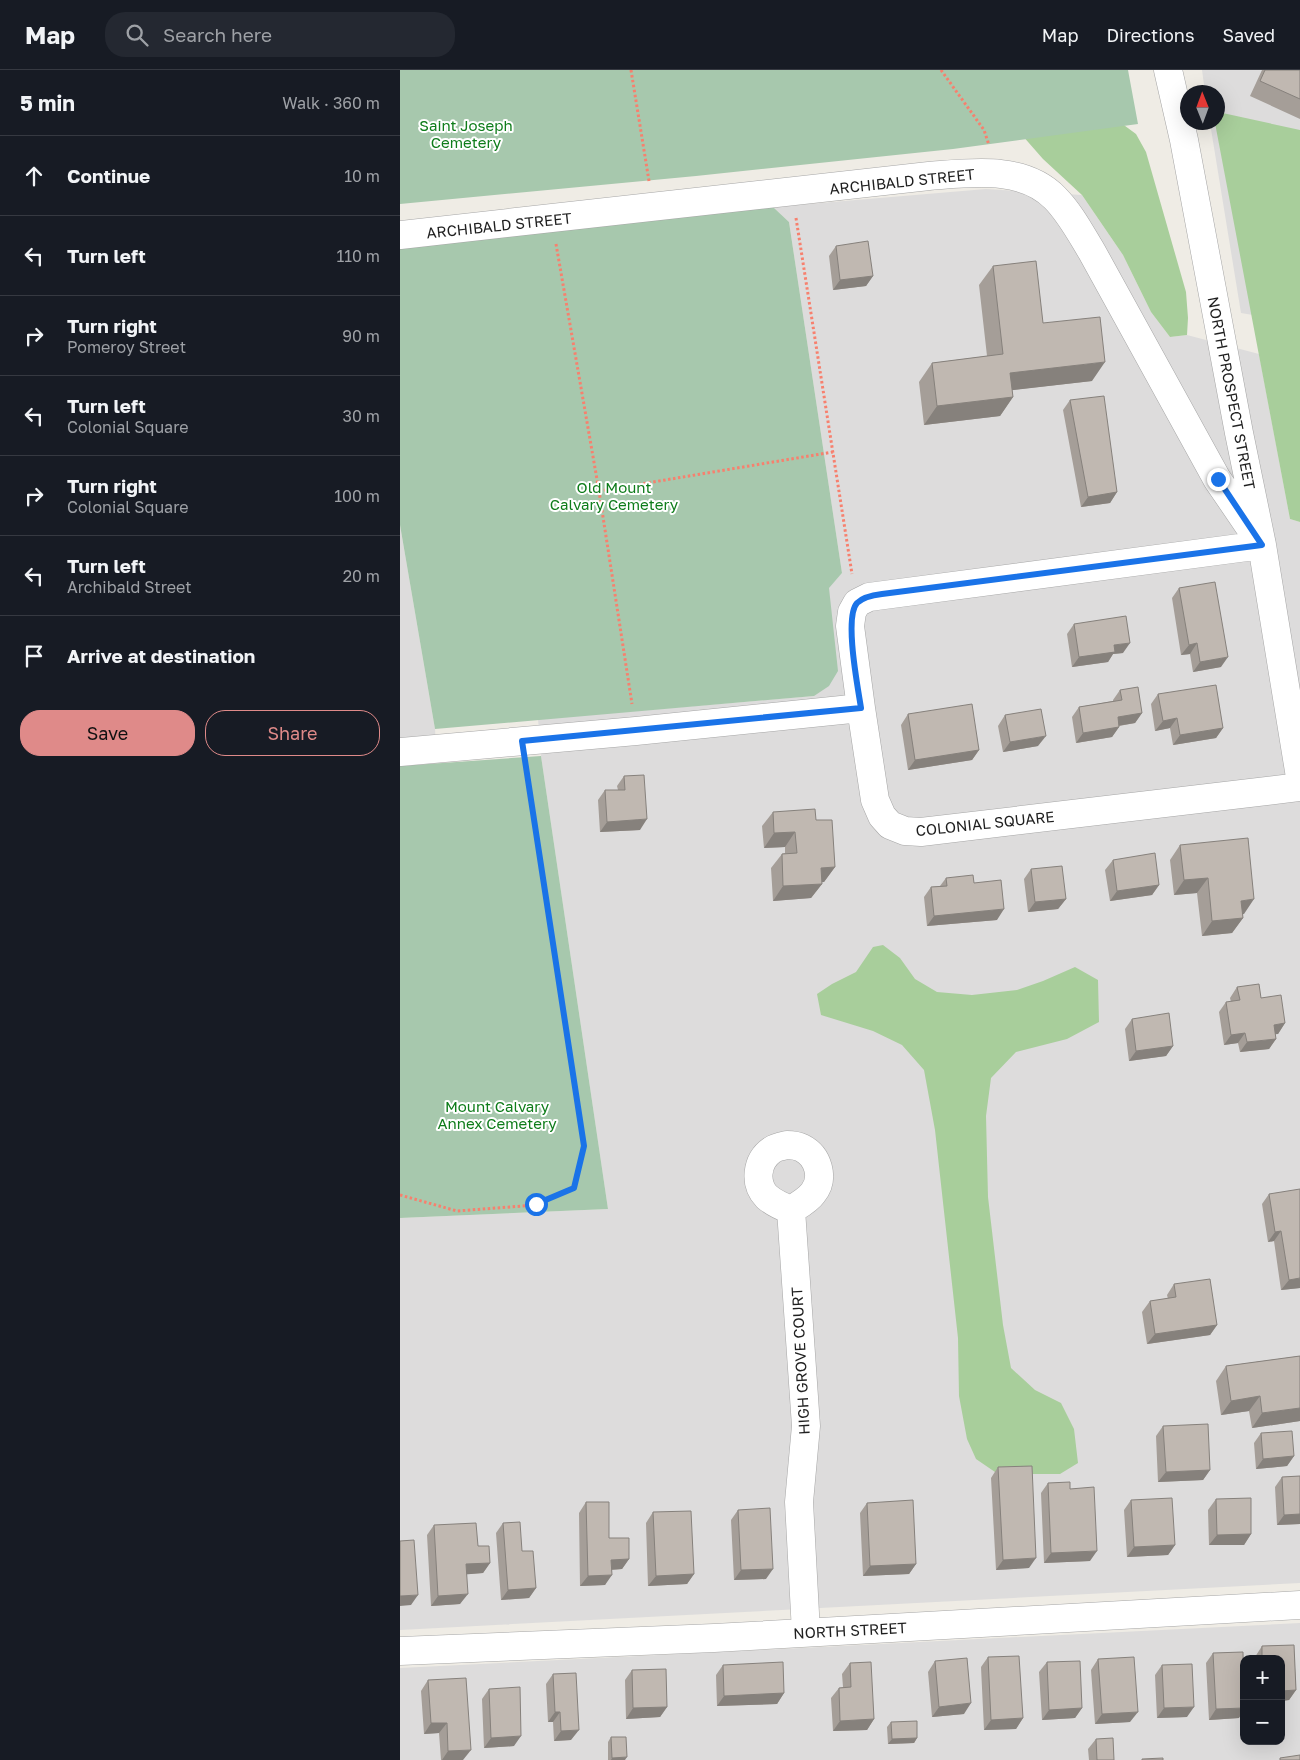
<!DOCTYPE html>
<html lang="en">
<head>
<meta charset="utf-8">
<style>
	body { margin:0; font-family:"Golos Text",sans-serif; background:#242831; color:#f1f3f6 }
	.controls { position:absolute; right:15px; bottom:15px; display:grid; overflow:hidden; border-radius:10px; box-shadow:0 5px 20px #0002 }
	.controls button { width:45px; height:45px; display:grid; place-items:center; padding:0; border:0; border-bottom:1px solid #363941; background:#171b24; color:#f1f3f6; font:25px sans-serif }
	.compass { position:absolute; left:780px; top:15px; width:45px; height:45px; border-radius:50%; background:#171b24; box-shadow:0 5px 20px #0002; rotate:359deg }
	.stop { position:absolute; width:15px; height:15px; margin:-11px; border:4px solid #1a73e8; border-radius:50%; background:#fff }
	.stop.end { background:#1a73e8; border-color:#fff; box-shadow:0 1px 5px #0008 }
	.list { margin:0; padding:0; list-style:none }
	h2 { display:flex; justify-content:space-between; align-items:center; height:65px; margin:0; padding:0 20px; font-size:21px }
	h2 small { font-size:16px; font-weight:400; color:#9ea1a6 }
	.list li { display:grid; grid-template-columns:32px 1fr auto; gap:15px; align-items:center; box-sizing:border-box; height:80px; padding:0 20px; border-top:1px solid #363941 }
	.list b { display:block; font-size:19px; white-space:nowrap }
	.list p { margin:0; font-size:16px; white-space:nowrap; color:#9ea1a6 }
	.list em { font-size:16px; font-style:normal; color:#9ea1a6 }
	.actions { display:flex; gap:10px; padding:15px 20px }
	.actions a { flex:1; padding:11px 0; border:1px solid #df8a89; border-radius:20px; text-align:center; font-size:18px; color:#df8a89 }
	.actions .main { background:#df8a89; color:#111 }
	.icon { flex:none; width:28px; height:28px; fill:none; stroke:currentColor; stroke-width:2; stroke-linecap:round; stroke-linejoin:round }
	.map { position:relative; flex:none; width:900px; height:1690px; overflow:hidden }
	header { display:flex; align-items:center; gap:30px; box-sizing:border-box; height:70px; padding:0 25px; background:#171b24; border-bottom:1px solid #363941 }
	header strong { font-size:24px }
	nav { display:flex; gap:28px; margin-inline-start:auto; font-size:18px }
	.search { width:350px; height:45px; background:#242831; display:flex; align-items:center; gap:12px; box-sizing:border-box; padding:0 18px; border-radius:20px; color:#9ea1a6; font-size:19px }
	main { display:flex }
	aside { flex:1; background:#171b24 }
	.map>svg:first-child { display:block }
	.residential { fill:#dddcdc; fill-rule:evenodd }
	.forest { fill:#a8ce9b }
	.cemetery { fill:#a7c8ad }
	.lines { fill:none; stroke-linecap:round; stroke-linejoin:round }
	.minor-casing { stroke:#a6a6a6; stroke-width:29 }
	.path { stroke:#f7806e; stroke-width:3; stroke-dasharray:2.5 2.5; stroke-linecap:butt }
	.minor { stroke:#fff; stroke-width:28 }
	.wall { fill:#a59e98 }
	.shaded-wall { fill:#86817c }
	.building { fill:#c0b8b1; stroke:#86817c }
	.route { stroke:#1a73e8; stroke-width:6 }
	.labels { text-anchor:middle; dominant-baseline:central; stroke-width:4; stroke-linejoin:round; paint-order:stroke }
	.park-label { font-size:15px; fill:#0e7c1a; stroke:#fff }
	.street-label { font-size:15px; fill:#1f1f1f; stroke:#fff }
</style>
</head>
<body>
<header>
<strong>Map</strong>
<div class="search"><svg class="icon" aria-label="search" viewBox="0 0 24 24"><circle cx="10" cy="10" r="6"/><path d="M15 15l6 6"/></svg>Search here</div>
<nav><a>Map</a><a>Directions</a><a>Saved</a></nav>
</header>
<main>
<aside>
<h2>5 min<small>Walk · 360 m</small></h2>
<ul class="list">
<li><svg class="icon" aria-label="ahead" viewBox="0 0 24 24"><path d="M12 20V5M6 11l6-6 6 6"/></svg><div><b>Continue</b></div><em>10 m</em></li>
<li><svg class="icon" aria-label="left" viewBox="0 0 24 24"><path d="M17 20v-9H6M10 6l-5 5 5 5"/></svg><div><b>Turn left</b></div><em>110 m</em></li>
<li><svg class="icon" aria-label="right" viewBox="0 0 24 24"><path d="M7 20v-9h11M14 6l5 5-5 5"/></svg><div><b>Turn right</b><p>Pomeroy Street</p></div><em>90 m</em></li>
<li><svg class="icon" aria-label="left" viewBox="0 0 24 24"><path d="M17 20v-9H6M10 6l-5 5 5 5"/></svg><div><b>Turn left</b><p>Colonial Square</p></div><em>30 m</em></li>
<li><svg class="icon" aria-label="right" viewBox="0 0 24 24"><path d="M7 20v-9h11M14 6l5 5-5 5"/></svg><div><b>Turn right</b><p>Colonial Square</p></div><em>100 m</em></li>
<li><svg class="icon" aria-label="left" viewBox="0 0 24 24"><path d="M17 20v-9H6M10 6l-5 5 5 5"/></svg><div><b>Turn left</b><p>Archibald Street</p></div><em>20 m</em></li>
<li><svg class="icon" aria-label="arrive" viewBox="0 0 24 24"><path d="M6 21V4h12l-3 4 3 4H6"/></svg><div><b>Arrive at destination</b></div></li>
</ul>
<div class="actions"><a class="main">Save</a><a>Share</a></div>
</aside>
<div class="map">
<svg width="900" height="1690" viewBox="0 0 900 1690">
	<rect width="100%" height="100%" fill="#efece5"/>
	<path class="residential" d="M 802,0 L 900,0 L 900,253 L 841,243 L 810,53 L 818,52 L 818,22 L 805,22 Z
		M 586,119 L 682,125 L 723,185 L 751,242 L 770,267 L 787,265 L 859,284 L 890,449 L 900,452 L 900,1513 L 0,1560 L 0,1148 L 208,1139 L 141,686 L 138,649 L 414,626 L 429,517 L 442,503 L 389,152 L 373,137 Z
		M 0,455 L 35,659 L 37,693 L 0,696 Z
		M 900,1553 L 900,1690 L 0,1690 L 0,1598 ZM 844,1589 L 881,1589 L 881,1671 L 844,1671 Z"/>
	<path class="forest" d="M 578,15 L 717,50 L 736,64 L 746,82 L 786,222 L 788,248 L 787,265 L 770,267 L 751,242 L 723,185 L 682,125 L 643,89 Z
		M 818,42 L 900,60 L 900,452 L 890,449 L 815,53 L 818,52 Z
		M 483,875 L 500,888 L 515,909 L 537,922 L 572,925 L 617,920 L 643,911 L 675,897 L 698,910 L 699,952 L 667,969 L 616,982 L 591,1008 L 586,1046 L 588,1127 L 603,1255 L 611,1298 L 635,1320 L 661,1333 L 674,1359 L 678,1393 L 660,1404 L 617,1404 L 595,1402 L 576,1389 L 567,1369 L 559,1326 L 558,1268 L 535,1060 L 524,1000 L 502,975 L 473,961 L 421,945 L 417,924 L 432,914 L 456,902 L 473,877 Z"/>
	<path class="cemetery" d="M 0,0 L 728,0 L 738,54 L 553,79 L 296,106 L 0,134 Z
		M 373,137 L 389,152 L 442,503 L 429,518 L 438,601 L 429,616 L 414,626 L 35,659 L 0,455 L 0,179 Z
		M 141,686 L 208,1139 L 0,1148 L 0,696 Z"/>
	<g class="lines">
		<g class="minor-casing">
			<path id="minor" d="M 768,0 L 784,70 L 839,363 L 862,475 L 900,707
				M 0,165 L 529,106 C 570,103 623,95 655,128 C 670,143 681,164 692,182 L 817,409 L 862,475
				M 862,475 L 469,527 L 457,533 L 452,542 L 450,556 L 461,638 L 475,730 L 482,746 L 490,755 L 505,761 L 521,762 L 900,717
				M 0,682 L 236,661 L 461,638
				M 387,1075 C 391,1075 398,1076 402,1078 C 418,1086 425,1108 413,1123 C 408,1130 399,1135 391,1140 C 383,1137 374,1133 367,1127 C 354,1114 356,1091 372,1080 C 376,1077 382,1076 387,1075 Z
				M 391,1140 L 406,1356 L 399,1432 L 406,1562
				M 0,1581 L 314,1568 L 900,1535"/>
		</g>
		<path class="path" d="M 231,0 L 249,111
			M 541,0 L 584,60 L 589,75
			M 396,148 L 452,504
			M 156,174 L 199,421 L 232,634
			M 199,421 L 433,382
			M 0,1125 L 57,1141 L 136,1135 L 173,1117 L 184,1076 L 126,698"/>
		<use href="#minor" class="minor"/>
	</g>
	<path class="wall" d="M 862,0 L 900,0 L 900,49 L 850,26 Z
		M 436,176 L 473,206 L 466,216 L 433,220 L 429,186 Z
		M 593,196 L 643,253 L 692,311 L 612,320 L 613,327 L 600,346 L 524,355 L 519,312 L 532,293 L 587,286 L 579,215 Z
		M 670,330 L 717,422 L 710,433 L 681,437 L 663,340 Z
		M 779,518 L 821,597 L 793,602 L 790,584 L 781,585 L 772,528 Z
		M 674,554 L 723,583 L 713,584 L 708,592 L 672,597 L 667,564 Z
		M 720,620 L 742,643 L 735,653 L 719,656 L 719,657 L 712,667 L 676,673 L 672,647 L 679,637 L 713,631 L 713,630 Z
		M 758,624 L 823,658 L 816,668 L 773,675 L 770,658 L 755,661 L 751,634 Z
		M 508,644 L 579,680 L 572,690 L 508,700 L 501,655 Z
		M 605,645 L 638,676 L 603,682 L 598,656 Z
		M 224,706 L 240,760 L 200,762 L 198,730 L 205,720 L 218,720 L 217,716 Z
		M 373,742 L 416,750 L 435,797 L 424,812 L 422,812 L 422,814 L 411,828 L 373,831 L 371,798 L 382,784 L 385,783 L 385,777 L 364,778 L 362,756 Z
		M 780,775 L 844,844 L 842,844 L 843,848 L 832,863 L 802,866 L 797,823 L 774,825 L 770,790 Z
		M 713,790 L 759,815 L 752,825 L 710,831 L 705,800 Z
		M 631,799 L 666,829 L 658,839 L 628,842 L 624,809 Z
		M 546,808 L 597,850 L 527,856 L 524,827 L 531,817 L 540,816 Z
		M 837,917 L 861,928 L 885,953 L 878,964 L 875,964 L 876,969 L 869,979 L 840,982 L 838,973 L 824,975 L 819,942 L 826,932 L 831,932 L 830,928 Z
		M 732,949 L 773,976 L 766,986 L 729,991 L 725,959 Z
		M 869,1124 L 900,1218 L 881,1220 L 874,1171 L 868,1172 L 862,1134 Z
		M 774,1214 L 817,1255 L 810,1265 L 747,1274 L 742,1242 L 750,1231 L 768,1229 L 767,1225 Z
		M 900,1286 L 900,1351 L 852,1358 L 849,1341 L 821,1345 L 816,1311 L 826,1296 Z
		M 763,1356 L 810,1400 L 803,1410 L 758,1412 L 756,1366 Z
		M 861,1363 L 894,1386 L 887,1396 L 856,1399 L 854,1373 Z
		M 598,1397 L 629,1498 L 596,1500 L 591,1408 Z
		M 900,1406 L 900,1454 L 877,1455 L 875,1417 L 882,1407 Z
		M 648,1413 L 670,1419 L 690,1491 L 644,1493 L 641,1423 Z
		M 816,1429 L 851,1464 L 844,1475 L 809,1475 L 808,1440 Z
		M 731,1430 L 775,1475 L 768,1485 L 727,1487 L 724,1440 Z
		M 186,1432 L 209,1468 L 229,1489 L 222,1499 L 212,1500 L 205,1515 L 180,1516 L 179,1443 Z
		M 467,1433 L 516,1494 L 509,1504 L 463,1506 L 460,1443 Z
		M 338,1440 L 366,1509 L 334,1510 L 331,1450 Z
		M 253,1442 L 294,1504 L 287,1514 L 248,1516 L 246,1453 Z
		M 103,1453 L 122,1481 L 136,1518 L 129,1528 L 101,1530 L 96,1463 Z
		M 34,1455 L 90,1493 L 83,1503 L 67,1504 L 60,1534 L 31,1536 L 27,1465 Z
		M 894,1575 L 896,1620 L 889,1630 L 881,1631 L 881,1589 L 855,1589 L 855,1587 L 862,1576 Z
		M 813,1583 L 839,1648 L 809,1650 L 806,1593 Z
		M 588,1587 L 623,1648 L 616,1659 L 584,1660 L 581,1597 Z
		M 698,1589 L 730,1652 L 695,1654 L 691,1600 Z
		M 535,1591 L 564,1644 L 532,1647 L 528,1602 Z
		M 647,1592 L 682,1638 L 675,1648 L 642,1650 L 639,1602 Z
		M 450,1593 L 474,1649 L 467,1660 L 433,1661 L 431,1628 L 439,1618 L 443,1617 L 442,1604 Z
		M 323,1595 L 384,1623 L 377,1634 L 317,1636 L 316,1605 Z
		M 762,1595 L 787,1647 L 757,1648 L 755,1605 Z
		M 232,1600 L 267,1637 L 260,1647 L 226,1649 L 225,1610 Z
		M 153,1604 L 171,1670 L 154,1671 L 153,1652 L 148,1652 L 146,1614 Z
		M 28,1610 L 63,1690 L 41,1690 L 39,1663 L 24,1664 L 21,1621 Z
		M 89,1619 L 114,1676 L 84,1678 L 82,1629 Z
		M 491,1652 L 517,1668 L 514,1673 L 488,1674 L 487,1657 Z
		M 211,1667 L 225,1690 L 208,1690 L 208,1672 Z
		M 696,1669 L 714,1690 L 689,1690 L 688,1679 Z"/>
	<path class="shaded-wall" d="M 473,206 L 466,216 L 433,220 L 440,210 Z
		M 705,292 L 692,311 L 597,322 L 610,303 Z
		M 613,327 L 600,346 L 524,355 L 537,336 Z
		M 717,422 L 710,433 L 681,437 L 688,427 Z
		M 730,573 L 723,583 L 713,584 L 708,592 L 672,597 L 679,587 L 714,575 Z
		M 797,573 L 790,584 L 781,585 L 789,575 Z
		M 828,587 L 821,597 L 793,602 L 800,592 Z
		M 742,643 L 735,653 L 711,657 L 718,647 Z
		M 777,648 L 770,658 L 755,661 L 763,651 Z
		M 719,657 L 712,667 L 676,673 L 683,663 Z
		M 823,658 L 816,668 L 773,675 L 780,665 Z
		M 646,666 L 638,676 L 603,682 L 610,672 Z
		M 579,680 L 572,690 L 508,700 L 515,690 Z
		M 247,749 L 240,760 L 200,762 L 207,752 Z
		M 395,762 L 385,777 L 364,778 L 374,763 Z
		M 435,797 L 424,812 L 411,813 L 421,798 Z
		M 808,808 L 797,823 L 774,825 L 784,810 Z
		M 422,814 L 411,828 L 373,831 L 383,816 Z
		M 759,815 L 752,825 L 710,831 L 717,821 Z
		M 666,829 L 658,839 L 628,842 L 635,832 Z
		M 854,829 L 844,844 L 830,846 L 841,831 Z
		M 604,839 L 597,850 L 527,856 L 534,846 Z
		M 843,848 L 832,863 L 802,866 L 812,851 Z
		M 885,953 L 878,964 L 867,965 L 874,955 Z
		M 845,963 L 838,973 L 824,975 L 831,965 Z
		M 876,969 L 869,979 L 840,982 L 847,972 Z
		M 773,976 L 766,986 L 729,991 L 736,981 Z
		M 881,1161 L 874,1171 L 868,1172 L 875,1162 Z
		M 900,1208 L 900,1218 L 881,1220 L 889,1210 Z
		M 817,1255 L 810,1265 L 747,1274 L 755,1264 Z
		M 860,1326 L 849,1341 L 821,1345 L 831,1331 Z
		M 900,1338 L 900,1351 L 852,1358 L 862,1343 Z
		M 894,1386 L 887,1396 L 856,1399 L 863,1389 Z
		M 810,1400 L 803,1410 L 758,1412 L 766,1402 Z
		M 900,1444 L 900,1454 L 877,1455 L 884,1445 Z
		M 851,1464 L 844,1475 L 809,1475 L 817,1465 Z
		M 775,1475 L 768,1485 L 727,1487 L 734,1477 Z
		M 697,1481 L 690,1491 L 644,1493 L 651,1483 Z
		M 636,1488 L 629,1498 L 596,1500 L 603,1490 Z
		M 229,1489 L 222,1499 L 204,1500 L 211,1490 Z
		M 90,1493 L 83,1503 L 59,1505 L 66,1494 Z
		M 516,1494 L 509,1504 L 463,1506 L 470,1496 Z
		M 373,1499 L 366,1509 L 334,1510 L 341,1500 Z
		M 294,1504 L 287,1514 L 248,1516 L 256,1506 Z
		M 212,1505 L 205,1515 L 180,1516 L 188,1506 Z
		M 136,1518 L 129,1528 L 101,1530 L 108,1520 Z
		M 68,1524 L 60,1534 L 31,1536 L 38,1526 Z
		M 18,1525 L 11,1535 L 0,1536 L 0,1526 Z
		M 896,1620 L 889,1630 L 881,1631 L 881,1621 Z
		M 384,1623 L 377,1634 L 317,1636 L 324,1626 Z
		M 571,1633 L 564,1644 L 532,1647 L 539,1637 Z
		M 267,1637 L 260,1647 L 226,1649 L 233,1638 Z
		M 794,1637 L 787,1647 L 757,1648 L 764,1638 Z
		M 682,1638 L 675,1648 L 642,1650 L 649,1640 Z
		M 844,1638 L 844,1641 L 839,1648 L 809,1650 L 816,1639 Z
		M 155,1642 L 160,1642 L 153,1652 L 148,1652 Z
		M 738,1642 L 730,1652 L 695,1654 L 702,1644 Z
		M 623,1648 L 616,1659 L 584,1660 L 591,1650 Z
		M 474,1649 L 467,1660 L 433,1661 L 440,1651 Z
		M 31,1653 L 47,1653 L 39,1663 L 24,1664 Z
		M 179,1660 L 171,1670 L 154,1671 L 161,1661 Z
		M 121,1666 L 114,1676 L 84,1678 L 91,1668 Z
		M 517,1668 L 514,1673 L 488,1674 L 492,1669 Z
		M 71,1680 L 63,1690 L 42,1690 L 48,1681 Z
		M 227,1687 L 225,1690 L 211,1690 L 212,1688 Z"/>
	<path class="building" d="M 865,0 L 900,0 L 900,29 L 860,11 Z
		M 468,171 L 473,206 L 440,210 L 436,176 Z
		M 636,191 L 643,253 L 700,247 L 705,292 L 610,303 L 613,327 L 537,336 L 532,293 L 603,284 L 593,196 Z
		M 704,326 L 717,422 L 688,427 L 670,330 Z
		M 815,512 L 828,587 L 800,592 L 797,573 L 789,575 L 779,518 Z
		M 726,546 L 730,573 L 714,575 L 715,582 L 679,587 L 674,554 Z
		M 816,615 L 823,658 L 780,665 L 777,648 L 763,651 L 758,624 Z
		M 738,617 L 742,643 L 718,647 L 719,657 L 683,663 L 679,637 L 722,630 L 720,620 Z
		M 572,634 L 579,680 L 515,690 L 508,644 Z
		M 641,639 L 646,666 L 610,672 L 605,645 Z
		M 244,705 L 247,749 L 207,752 L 205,720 L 225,720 L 224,706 Z
		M 415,739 L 416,750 L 432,750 L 435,797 L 421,798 L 422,814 L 383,816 L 382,784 L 397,783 L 395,762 L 374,763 L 373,742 Z
		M 848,768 L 854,829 L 841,831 L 843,848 L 812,851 L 808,808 L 784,810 L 780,775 Z
		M 755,783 L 759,815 L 717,821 L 713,790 Z
		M 662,796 L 666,829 L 635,832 L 631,799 Z
		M 573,805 L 574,813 L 601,810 L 604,839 L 534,846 L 531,817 L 547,816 L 546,808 Z
		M 859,914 L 861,928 L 881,925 L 885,953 L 874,955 L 876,969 L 847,972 L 845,963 L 831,965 L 826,932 L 840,930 L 837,917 Z
		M 769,943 L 773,976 L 736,981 L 732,949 Z
		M 900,1119 L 900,1208 L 889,1210 L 881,1161 L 875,1162 L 869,1124 Z
		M 810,1209 L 817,1255 L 755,1264 L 750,1231 L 776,1227 L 774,1214 Z
		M 900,1286 L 900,1338 L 862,1343 L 860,1326 L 831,1331 L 826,1296 Z
		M 808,1354 L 810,1400 L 766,1402 L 763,1356 Z
		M 892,1361 L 894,1386 L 863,1389 L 861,1363 Z
		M 632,1396 L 636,1488 L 603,1490 L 598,1397 Z
		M 900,1406 L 900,1444 L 884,1445 L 882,1407 Z
		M 670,1412 L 670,1419 L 694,1417 L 697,1481 L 651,1483 L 648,1413 Z
		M 772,1428 L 775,1475 L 734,1477 L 731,1430 Z
		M 851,1428 L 851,1464 L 817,1465 L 816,1429 Z
		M 513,1430 L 516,1494 L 470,1496 L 467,1433 Z
		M 186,1432 L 209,1432 L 209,1468 L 229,1468 L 229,1489 L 211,1490 L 212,1505 L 188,1506 Z
		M 370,1438 L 373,1499 L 341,1500 L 338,1440 Z
		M 291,1441 L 294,1504 L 256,1506 L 253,1442 Z
		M 120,1452 L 122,1481 L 133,1481 L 136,1518 L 108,1520 L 103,1453 Z
		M 76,1453 L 78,1476 L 89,1476 L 90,1493 L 66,1494 L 68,1524 L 38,1526 L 34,1455 Z
		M 14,1470 L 18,1525 L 0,1526 L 0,1471 Z
		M 894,1575 L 896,1620 L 881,1621 L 881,1589 L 862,1589 L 862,1576 Z
		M 843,1582 L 844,1638 L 816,1639 L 813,1583 Z
		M 619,1586 L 623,1648 L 591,1650 L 588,1587 Z
		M 734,1587 L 738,1642 L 702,1644 L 698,1589 Z
		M 567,1588 L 571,1633 L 539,1637 L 535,1591 Z
		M 680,1591 L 682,1638 L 649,1640 L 647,1592 Z
		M 383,1592 L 384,1623 L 324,1626 L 323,1595 Z
		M 471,1592 L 474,1649 L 440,1651 L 439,1618 L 451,1617 L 450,1593 Z
		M 792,1594 L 794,1637 L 764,1638 L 762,1595 Z
		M 266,1599 L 267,1637 L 233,1638 L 232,1600 Z
		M 176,1603 L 179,1660 L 161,1661 L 160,1642 L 155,1642 L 153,1604 Z
		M 66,1608 L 71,1680 L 48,1681 L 47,1653 L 31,1653 L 28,1610 Z
		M 120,1617 L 121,1666 L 91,1668 L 89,1619 Z
		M 517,1651 L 517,1668 L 492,1669 L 491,1652 Z
		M 211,1667 L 226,1667 L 227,1687 L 212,1688 Z
		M 713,1668 L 714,1690 L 697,1690 L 696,1669 Z
		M 900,1685 L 900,1690 L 880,1690 L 880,1688 Z
		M 763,1688 L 763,1690 L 742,1690 L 742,1689 Z"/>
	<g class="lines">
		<path class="route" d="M 136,1134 L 174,1118 L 184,1076 L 122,671 L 461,638 C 458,618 444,547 457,533 C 463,527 474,525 482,524 L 862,475 L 818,409"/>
	</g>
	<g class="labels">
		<g class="park-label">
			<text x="66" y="55">Saint Joseph<tspan x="66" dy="17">Cemetery</tspan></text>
			<text x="214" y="417">Old Mount<tspan x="214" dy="17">Calvary Cemetery</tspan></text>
			<text x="97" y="1036">Mount Calvary<tspan x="97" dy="17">Annex Cemetery</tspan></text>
		</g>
		<g class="street-label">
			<text transform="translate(502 111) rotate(-6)">ARCHIBALD STREET</text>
			<text transform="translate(99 155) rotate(-6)">ARCHIBALD STREET</text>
			<text transform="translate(832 323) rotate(79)">NORTH PROSPECT STREET</text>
			<text transform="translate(585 753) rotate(-6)">COLONIAL SQUARE</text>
			<text transform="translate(400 1291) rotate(-93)">HIGH GROVE COURT</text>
			<text transform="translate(450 1560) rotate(-3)">NORTH STREET</text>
		</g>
	</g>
</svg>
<div class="controls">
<button>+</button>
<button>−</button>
</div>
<svg class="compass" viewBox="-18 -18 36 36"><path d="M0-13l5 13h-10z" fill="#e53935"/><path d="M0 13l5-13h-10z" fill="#9ea1a6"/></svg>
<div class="stop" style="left:136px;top:1134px"></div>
<div class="stop end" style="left:818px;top:409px"></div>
</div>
</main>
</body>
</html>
